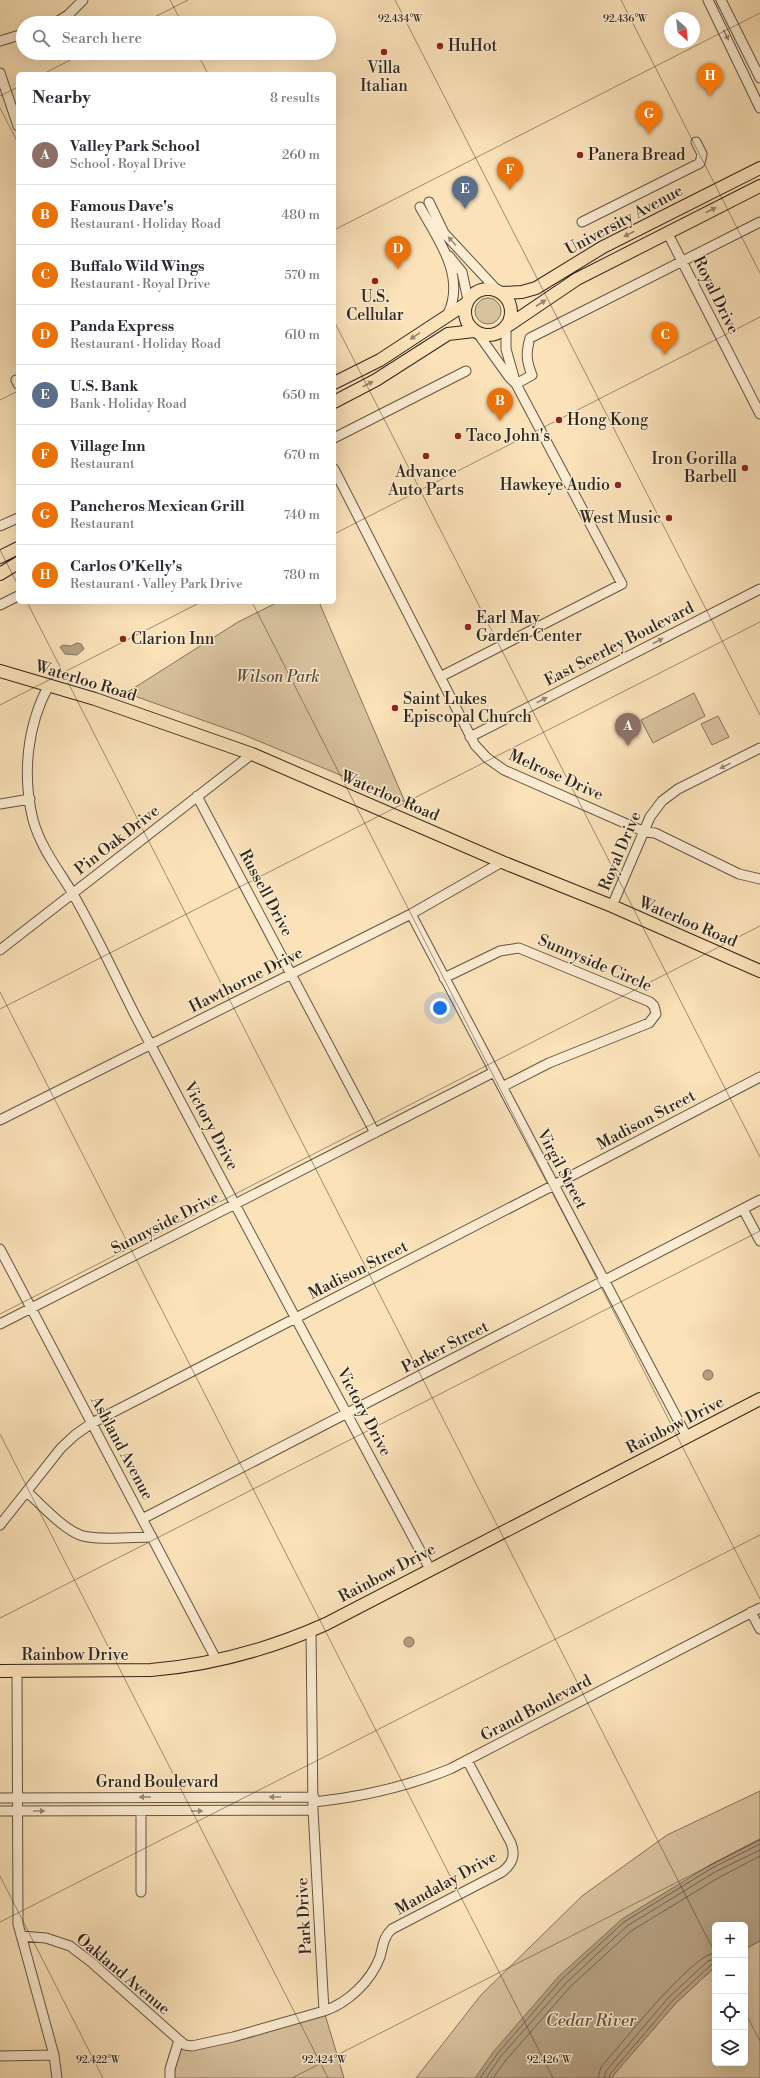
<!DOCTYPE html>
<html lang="en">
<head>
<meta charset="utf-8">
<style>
	body { margin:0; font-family:"Libre Bodoni",serif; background:#f2f2f3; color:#2b2b33 }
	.controls { position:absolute; right:12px; bottom:12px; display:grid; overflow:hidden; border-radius:6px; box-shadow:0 4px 16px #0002 }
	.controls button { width:36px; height:36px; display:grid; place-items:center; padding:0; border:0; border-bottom:1px solid #e1e1e2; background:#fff; color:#2b2b33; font:20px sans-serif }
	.compass { position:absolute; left:664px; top:12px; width:36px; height:36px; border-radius:50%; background:#fff; box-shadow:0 4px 16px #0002; rotate:153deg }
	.you { position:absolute; left:440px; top:1008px; width:14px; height:14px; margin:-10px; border:3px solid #fff; border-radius:50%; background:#1a73e8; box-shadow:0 0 0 6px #1a73e833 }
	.badge { display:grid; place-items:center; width:26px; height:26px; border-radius:50%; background:#111827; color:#fff; font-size:13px; font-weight:700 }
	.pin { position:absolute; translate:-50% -33px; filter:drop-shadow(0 1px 2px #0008) }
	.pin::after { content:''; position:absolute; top:21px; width:14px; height:12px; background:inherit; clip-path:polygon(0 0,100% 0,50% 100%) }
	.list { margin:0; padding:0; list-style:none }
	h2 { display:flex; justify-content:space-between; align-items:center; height:52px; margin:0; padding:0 16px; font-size:17px }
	h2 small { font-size:13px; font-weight:400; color:#7c7c81 }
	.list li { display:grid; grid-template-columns:26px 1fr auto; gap:12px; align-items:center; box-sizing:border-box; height:60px; padding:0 16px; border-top:1px solid #e1e1e2 }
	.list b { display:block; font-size:15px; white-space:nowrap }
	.list p { margin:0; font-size:13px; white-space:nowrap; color:#7c7c81 }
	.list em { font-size:13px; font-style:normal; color:#7c7c81 }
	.icon { flex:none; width:22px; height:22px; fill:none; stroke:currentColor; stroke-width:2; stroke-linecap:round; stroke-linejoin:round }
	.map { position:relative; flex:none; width:760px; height:2078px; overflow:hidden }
	.search { position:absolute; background:#fff; box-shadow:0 4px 16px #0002; left:16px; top:16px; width:320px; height:44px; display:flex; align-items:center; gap:10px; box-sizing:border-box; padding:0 14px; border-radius:22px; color:#7c7c81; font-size:15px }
	.panel { position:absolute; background:#fff; box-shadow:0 4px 16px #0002; left:16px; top:72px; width:320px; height:532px; border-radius:6px }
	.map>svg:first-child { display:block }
	.green { fill:#d8c29e; stroke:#84745d }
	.water { fill:#b6a284; stroke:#80705a }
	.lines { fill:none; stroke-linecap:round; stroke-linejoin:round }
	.shore { stroke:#726450; stroke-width:1 }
	.minor-casing { stroke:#625543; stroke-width:11 }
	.major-casing { stroke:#2f261c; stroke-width:14 }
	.minor { stroke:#fcecd2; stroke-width:9 }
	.major { stroke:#fbe2b9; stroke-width:12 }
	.oneway { fill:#968977 }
	.oneway2 { fill:#95846a }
	.ticks { fill:none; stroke:#2f261c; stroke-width:1; stroke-opacity:0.45 }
	.poi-dot { fill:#8f2418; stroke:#fcecd2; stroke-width:1.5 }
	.labels { text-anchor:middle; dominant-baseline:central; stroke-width:3; stroke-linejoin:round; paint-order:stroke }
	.poi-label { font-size:16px; fill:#2f261c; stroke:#fcecd2; text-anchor:start }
	.street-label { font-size:16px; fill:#2f261c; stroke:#fcecd2 }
	.park-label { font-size:16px; font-style:italic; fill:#594d3c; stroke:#fcecd2 }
	.water-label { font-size:17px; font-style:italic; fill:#5e5140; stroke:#fcecd2 }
	.ticks-label { font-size:10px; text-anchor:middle; fill:#2f261c; stroke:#fcecd2; stroke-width:3; stroke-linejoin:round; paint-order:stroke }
</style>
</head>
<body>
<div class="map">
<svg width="760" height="2078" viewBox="0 0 760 2078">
	<rect width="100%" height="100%" fill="#fbe2b9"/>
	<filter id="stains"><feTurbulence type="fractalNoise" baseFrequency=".005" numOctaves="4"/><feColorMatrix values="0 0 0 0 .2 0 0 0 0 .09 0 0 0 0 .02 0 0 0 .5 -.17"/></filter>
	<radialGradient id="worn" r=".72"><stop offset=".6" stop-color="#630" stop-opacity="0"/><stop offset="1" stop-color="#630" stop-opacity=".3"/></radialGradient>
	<path class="green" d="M475 311a13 13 0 1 1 26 0a13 13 0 1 1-26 0Z
		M 278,602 L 319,602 L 405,802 L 244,735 L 126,693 L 238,622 Z
		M 694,693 L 705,716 L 653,743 L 641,720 Z
		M 718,716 L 729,737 L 712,745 L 701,724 Z
		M 760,1791 L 760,1839 L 710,1865 L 482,2078 L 416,2078 L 481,1995 L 582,1896 L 667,1835 Z
		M 760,1941 L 760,2078 L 611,2078 L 676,2003 L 715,1967 L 715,2063 L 745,2063 L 745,1949 Z
		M 324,2011 L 344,2078 L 173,2078 L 175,2049 Z"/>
	<path class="water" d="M 77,643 L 81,644 L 84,649 L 77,655 L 65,654 L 60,647 L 63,645 L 71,646 Z
		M703 1375a5 5 0 1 1 10 0a5 5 0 1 1-10 0Z
		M404 1642a5 5 0 1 1 10 0a5 5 0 1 1-10 0Z
		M 760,1839 L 760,1941 L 745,1949 L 745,1925 L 715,1925 L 715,1967 L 676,2003 L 611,2078 L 475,2078 L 494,2051 L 559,1976 L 622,1919 L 710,1865 Z"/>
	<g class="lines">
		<path class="shore" d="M 480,2078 L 498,2053 L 562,1979 L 624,1922 L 712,1868 L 760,1844
			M 486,2078 L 501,2056 L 566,1983 L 627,1926 L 715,1872 L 760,1850
			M 493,2078 L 506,2060 L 570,1987 L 631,1931 L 718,1878 L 760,1856
			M 598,2078 L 601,2067 C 620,2046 692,1954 715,1953
			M 604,2078 L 606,2071 L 669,1997 L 708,1961 L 715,1959
			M 609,2078 L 610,2074 L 673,2000 L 711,1965 L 715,1964"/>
		<g class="minor-casing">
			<path id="minor" d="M 708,0 L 760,108
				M 721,0 L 760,78
				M 55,23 L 68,15 L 83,0
				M 0,41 L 23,34
				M 0,73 L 18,126
				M 429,202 L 444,233 L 496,289
				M 420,207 C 438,239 466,276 448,314
				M 582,222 L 700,163 L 702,154 L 696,142
				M 667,232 L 760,414
				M 449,256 L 462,272 L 468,300
				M 479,335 L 509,377 L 516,384
				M 16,380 L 18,384
				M 516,384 L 532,375 C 526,361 526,352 530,338 L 760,222
				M 334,438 L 466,371
				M 334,469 L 475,745 L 487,758 L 504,770 L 645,832 L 655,833 L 739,874 L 760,879
				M 0,526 L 18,518
				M 0,605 L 18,596
				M 440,677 L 622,584 L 516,384 L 506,349 L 506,328
				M 49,685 C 27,725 22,775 33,820 C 41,848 58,869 73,894 C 95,932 114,973 134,1013 C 231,1199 331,1384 430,1569
				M 470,737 L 760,589
				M 197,796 L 375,1133
				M 0,804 L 30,799
				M 612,906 L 650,817 L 662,801 L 678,789 L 760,748
				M 411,914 L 687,1437
				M 0,950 L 252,754
				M 444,978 L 500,951 L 519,948 L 650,1002 L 654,1006 L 656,1014 L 649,1023 L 549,1063 L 502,1087
				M 0,1120 L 411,914 L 502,862
				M 743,1209 L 760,1241
				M 0,1249 L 217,1661
				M 0,1324 L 494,1072
				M 27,1492 C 42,1505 62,1528 80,1535 C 96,1541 134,1537 152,1537
				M 142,1519 L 760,1200
				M 0,1525 L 61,1448 L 75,1435 L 92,1423 L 554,1185 L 760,1077
				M 751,1612 L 760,1629
				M 17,1671 L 18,1924 L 54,2055 L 57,2078
				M 0,1798 L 314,1797
				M 314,1802 C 361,1797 406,1787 450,1769 L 760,1608
				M 0,1811 L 313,1810
				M 141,1892 L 141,1811
				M 21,1936 L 46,1938 L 70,1946 L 91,1962 L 179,2040
				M 324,2011 C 348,2003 371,1981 380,1957 C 383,1947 383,1937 392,1929 L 502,1872 C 512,1864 516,1856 511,1843 L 467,1760
				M 0,2056 L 54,2055
				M 170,2078 L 170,2069 L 179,2040 L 185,2045 L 192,2046 L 233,2037 L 324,2011 L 313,1810 L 311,1631"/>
		</g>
		<g class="major-casing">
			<path id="major" d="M465 312a23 23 0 1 1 46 0a23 23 0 1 1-46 0Z
				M 502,293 L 522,292 L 536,288 L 603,247 L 760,168
				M 509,325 L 577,279 L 760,186
				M 334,383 L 380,360 L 467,303
				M 334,402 L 376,380 L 448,334 L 474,331
				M 0,557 L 18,548
				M 0,574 L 18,563
				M 0,671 L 95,699 L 252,754 L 502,862 L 612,906 L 760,971
				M 0,1671 L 151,1670 C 213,1665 270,1649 326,1624 L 760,1399"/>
		</g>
		<use href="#minor" class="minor"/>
		<use href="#major" class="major"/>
	</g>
	<defs><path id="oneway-solid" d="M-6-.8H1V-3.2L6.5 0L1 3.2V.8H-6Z"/></defs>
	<g class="oneway">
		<use href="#oneway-solid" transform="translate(726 35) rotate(63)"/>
		<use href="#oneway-solid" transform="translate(452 241) rotate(-132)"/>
		<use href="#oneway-solid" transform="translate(658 641) rotate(-27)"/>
		<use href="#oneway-solid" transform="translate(542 700) rotate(-27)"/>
		<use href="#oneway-solid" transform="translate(725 766) rotate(153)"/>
		<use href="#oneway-solid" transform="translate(145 1797) rotate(180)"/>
		<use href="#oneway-solid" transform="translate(275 1797) rotate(180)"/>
		<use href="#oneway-solid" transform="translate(39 1811)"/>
		<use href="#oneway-solid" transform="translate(197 1811)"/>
	</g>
	<g class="oneway2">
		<use href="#oneway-solid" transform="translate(711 210) rotate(-27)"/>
		<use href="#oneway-solid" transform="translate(629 234) rotate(153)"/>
		<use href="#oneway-solid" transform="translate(541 303) rotate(-33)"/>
		<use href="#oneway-solid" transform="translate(415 336) rotate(146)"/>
		<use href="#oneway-solid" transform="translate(368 384) rotate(-28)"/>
	</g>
	<path class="ticks" d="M 170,0 L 182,23M 395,0 L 760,715M 621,0 L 760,273M 143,23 L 188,0M 197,53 L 208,74M 43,74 L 84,53M 0,96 L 18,87M 0,108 L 18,143M 334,230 L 760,13M 334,321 L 760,1157M 0,400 L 18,391M 334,534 L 760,317M 0,550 L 18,585M 27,602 L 715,1953M 252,602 L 760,1599M 0,705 L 201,602M 0,992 L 553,2078M 0,1009 L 760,622M 0,1314 L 760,926M 0,1434 L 328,2078M 0,1618 L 760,1231M 0,1876 L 103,2078M 0,1922 L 760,1535M 745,2012 L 760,2041M 292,2078 L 760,1840"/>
	<g class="poi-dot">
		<circle cx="440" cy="46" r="4"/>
		<circle cx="384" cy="52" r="4"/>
		<circle cx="580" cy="155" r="4"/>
		<circle cx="375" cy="281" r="4"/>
		<circle cx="559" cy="420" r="4"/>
		<circle cx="458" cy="436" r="4"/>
		<circle cx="426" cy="456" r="4"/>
		<circle cx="745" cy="468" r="4"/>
		<circle cx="618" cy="485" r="4"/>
		<circle cx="669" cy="518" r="4"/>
		<circle cx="468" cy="627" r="4"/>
		<circle cx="123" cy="639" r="4"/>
		<circle cx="395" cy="708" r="4"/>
	</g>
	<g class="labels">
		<g class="poi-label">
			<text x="448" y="46">HuHot</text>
			<text x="384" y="68" text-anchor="middle">Villa<tspan x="384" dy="18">Italian</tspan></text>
			<text x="588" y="155">Panera Bread</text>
			<text x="375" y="297" text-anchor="middle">U.S.<tspan x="375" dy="18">Cellular</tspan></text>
			<text x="567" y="420">Hong Kong</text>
			<text x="466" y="436">Taco John's</text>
			<text x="737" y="459" text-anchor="end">Iron Gorilla<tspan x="737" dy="18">Barbell</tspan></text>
			<text x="426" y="472" text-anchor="middle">Advance<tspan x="426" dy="18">Auto Parts</tspan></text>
			<text x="610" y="485" text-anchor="end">Hawkeye Audio</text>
			<text x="661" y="518" text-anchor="end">West Music</text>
			<text x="476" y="618">Earl May<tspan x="476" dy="18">Garden Center</tspan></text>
			<text x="131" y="639">Clarion Inn</text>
			<text x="403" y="699">Saint Lukes<tspan x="403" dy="18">Episcopal Church</tspan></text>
		</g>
		<g class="street-label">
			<text transform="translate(624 220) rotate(-28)">University Avenue</text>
			<text transform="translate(716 295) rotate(64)">Royal Drive</text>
			<text transform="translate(619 644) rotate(-27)">East Seerley Boulevard</text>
			<text transform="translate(86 681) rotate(17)">Waterloo Road</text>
			<text transform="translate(556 775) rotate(24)">Melrose Drive</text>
			<text transform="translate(390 796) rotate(23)">Waterloo Road</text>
			<text transform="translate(117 840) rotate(-38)">Pin Oak Drive</text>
			<text transform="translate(620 851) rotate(-67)">Royal Drive</text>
			<text transform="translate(266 893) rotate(62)">Russell Drive</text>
			<text transform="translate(688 922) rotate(23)">Waterloo Road</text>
			<text transform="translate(595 963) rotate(23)">Sunnyside Circle</text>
			<text transform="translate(246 980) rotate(-27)">Hawthorne Drive</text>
			<text transform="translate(646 1120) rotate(-28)">Madison Street</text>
			<text transform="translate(211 1126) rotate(62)">Victory Drive</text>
			<text transform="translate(562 1169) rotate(62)">Virgil Street</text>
			<text transform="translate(165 1223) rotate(-27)">Sunnyside Drive</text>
			<text transform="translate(358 1270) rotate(-27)">Madison Street</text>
			<text transform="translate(445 1347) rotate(-27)">Parker Street</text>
			<text transform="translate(364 1412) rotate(62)">Victory Drive</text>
			<text transform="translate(675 1425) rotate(-27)">Rainbow Drive</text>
			<text transform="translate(122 1448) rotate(62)">Ashland Avenue</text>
			<text transform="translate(387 1573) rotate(-28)">Rainbow Drive</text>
			<text x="75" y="1655">Rainbow Drive</text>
			<text transform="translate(536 1708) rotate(-28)">Grand Boulevard</text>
			<text x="157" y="1782">Grand Boulevard</text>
			<text transform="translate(446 1883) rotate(-29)">Mandalay Drive</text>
			<text transform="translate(304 1916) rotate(-93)">Park Drive</text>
			<text transform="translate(123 1974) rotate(40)">Oakland Avenue</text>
		</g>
		<g class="park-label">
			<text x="278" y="677">Wilson Park</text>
		</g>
		<g class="water-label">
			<text x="591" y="2021">Cedar River</text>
		</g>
	</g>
	<g class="ticks-label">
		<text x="400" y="22">92.434°W</text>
		<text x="625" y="22">92.436°W</text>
		<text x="98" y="2063">92.422°W</text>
		<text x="324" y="2063">92.424°W</text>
		<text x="549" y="2063">92.426°W</text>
	</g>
	<rect width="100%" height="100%" filter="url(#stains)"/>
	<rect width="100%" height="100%" fill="url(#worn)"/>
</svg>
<div class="controls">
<button>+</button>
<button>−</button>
<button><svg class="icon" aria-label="locate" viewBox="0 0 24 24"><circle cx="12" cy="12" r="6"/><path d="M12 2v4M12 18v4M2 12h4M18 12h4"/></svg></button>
<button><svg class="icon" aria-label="layers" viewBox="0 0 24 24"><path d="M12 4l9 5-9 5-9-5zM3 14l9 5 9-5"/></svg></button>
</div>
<svg class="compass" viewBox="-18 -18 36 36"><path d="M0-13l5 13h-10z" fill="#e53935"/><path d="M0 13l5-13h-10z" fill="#7c7c81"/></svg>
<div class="you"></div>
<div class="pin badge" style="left:628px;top:746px;background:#8d6e63">A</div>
<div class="pin badge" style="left:500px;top:421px;background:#e8710a">B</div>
<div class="pin badge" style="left:665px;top:355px;background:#e8710a">C</div>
<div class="pin badge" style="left:398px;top:269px;background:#e8710a">D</div>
<div class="pin badge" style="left:465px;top:209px;background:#5c6f8a">E</div>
<div class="pin badge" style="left:510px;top:190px;background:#e8710a">F</div>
<div class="pin badge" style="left:649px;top:134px;background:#e8710a">G</div>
<div class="pin badge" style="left:710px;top:96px;background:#e8710a">H</div>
<div class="search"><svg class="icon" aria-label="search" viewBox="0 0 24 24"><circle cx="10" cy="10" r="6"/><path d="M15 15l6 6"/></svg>Search here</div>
<section class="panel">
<h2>Nearby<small>8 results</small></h2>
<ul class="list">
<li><span class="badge" style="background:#8d6e63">A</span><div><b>Valley Park School</b><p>School · Royal Drive</p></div><em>260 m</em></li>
<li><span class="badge" style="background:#e8710a">B</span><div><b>Famous Dave's</b><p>Restaurant · Holiday Road</p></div><em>480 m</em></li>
<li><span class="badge" style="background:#e8710a">C</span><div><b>Buffalo Wild Wings</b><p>Restaurant · Royal Drive</p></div><em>570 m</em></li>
<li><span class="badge" style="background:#e8710a">D</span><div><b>Panda Express</b><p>Restaurant · Holiday Road</p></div><em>610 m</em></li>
<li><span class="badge" style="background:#5c6f8a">E</span><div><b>U.S. Bank</b><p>Bank · Holiday Road</p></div><em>650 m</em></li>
<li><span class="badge" style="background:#e8710a">F</span><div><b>Village Inn</b><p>Restaurant</p></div><em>670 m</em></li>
<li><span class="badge" style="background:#e8710a">G</span><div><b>Pancheros Mexican Grill</b><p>Restaurant</p></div><em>740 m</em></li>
<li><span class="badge" style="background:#e8710a">H</span><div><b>Carlos O'Kelly's</b><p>Restaurant · Valley Park Drive</p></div><em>780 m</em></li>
</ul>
</section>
</div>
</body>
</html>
